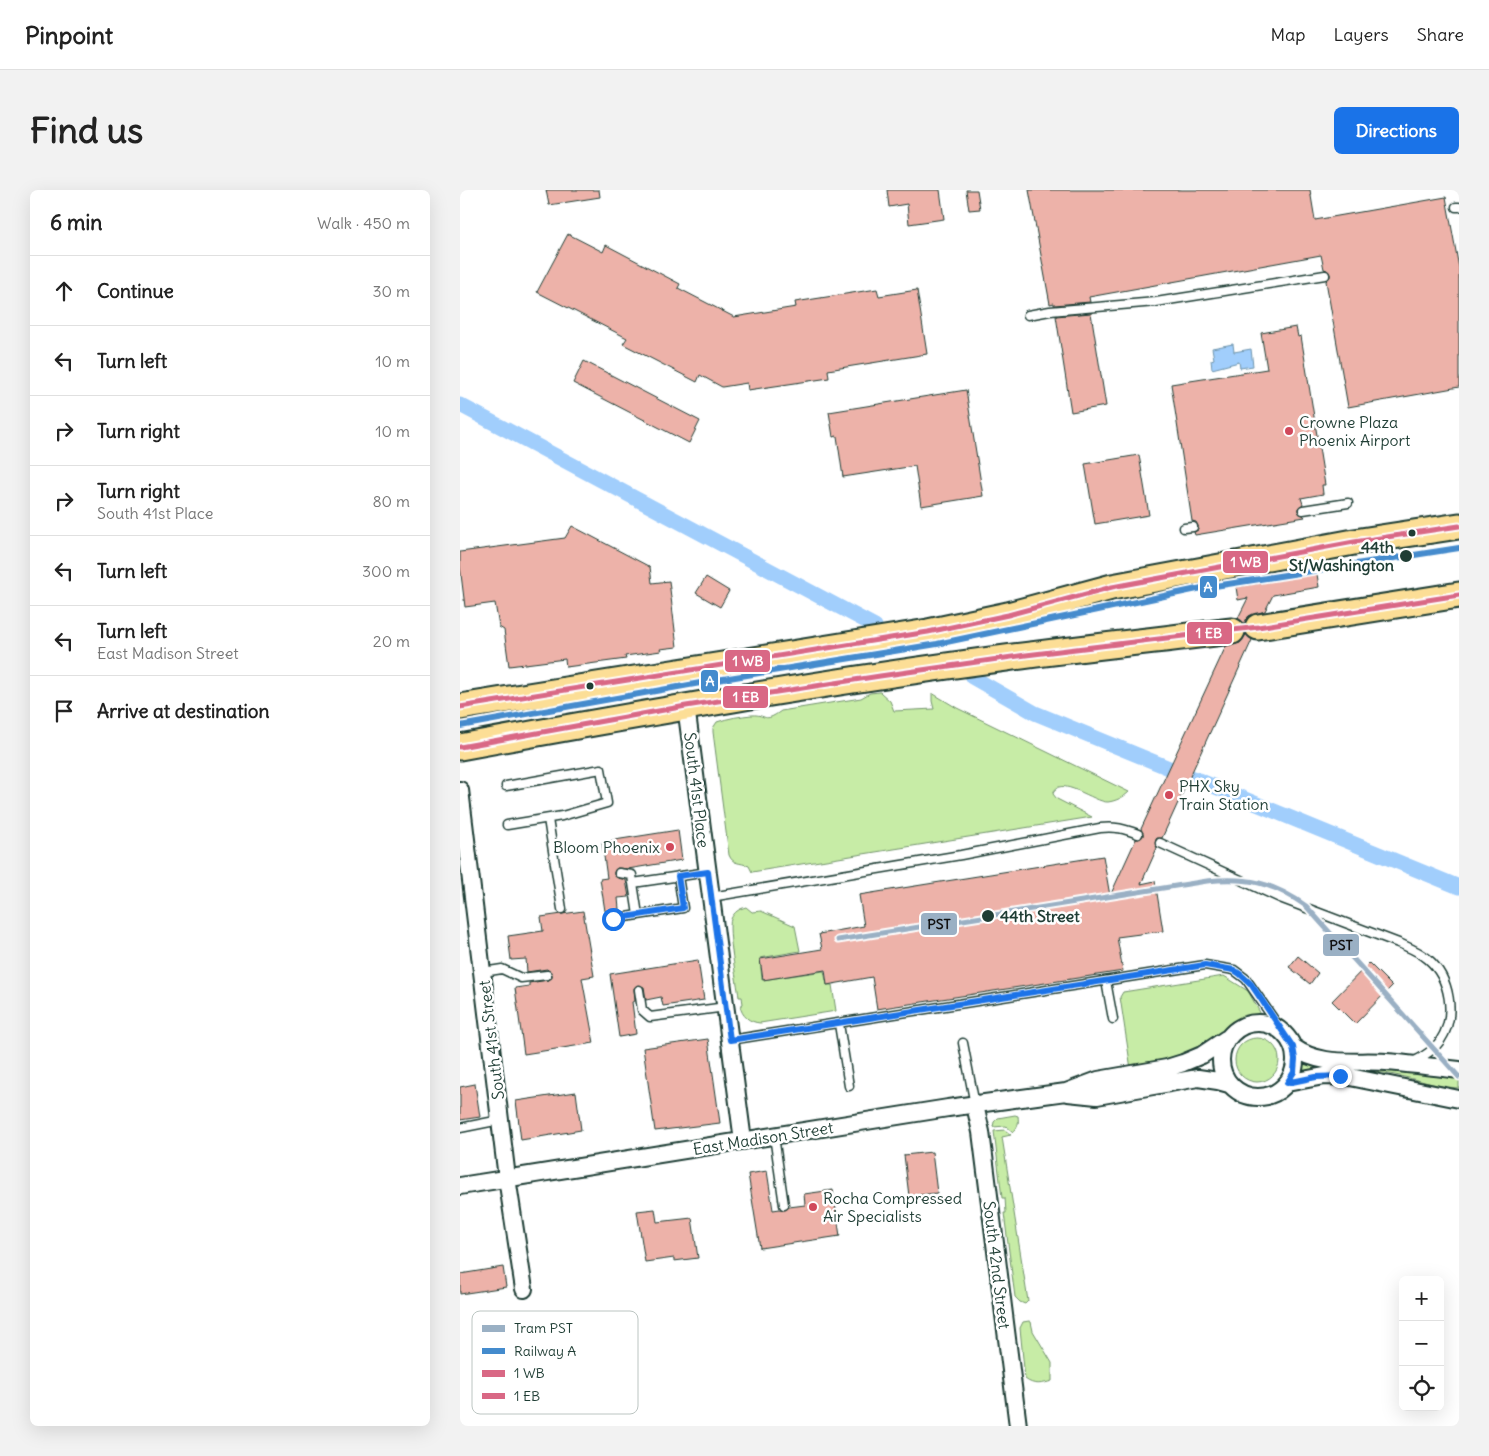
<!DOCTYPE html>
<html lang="en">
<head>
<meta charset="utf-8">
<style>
	body { margin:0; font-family:Delius,sans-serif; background:#f2f2f2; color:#222 }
	.controls { position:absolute; right:15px; bottom:15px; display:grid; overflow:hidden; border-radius:8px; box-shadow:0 5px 20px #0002 }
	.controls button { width:45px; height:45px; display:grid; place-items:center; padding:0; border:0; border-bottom:1px solid #e0e0e0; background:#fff; color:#222; font:25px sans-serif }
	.stop { position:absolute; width:15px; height:15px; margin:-11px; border:4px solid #1a73e8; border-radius:50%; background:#fff }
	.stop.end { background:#1a73e8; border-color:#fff; box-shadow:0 1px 5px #0008 }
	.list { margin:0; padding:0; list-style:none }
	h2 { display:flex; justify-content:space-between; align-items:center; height:65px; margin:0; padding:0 20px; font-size:21px }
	h2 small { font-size:16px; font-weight:400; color:#767676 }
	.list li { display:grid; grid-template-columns:32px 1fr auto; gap:15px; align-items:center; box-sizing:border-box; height:70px; padding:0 20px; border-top:1px solid #e0e0e0 }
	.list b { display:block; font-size:19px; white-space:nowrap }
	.list p { margin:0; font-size:16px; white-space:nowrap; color:#767676 }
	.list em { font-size:16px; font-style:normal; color:#767676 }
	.icon { flex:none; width:28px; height:28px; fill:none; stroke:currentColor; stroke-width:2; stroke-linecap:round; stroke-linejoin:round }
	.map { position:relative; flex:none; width:999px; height:1236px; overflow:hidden; border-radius:8px }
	header { display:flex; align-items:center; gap:30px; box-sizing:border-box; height:70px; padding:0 25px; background:#fff; border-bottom:1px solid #e0e0e0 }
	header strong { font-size:24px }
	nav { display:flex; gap:28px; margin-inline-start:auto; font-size:18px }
	.intro { display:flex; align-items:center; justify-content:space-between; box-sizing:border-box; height:120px; padding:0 30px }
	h1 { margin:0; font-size:35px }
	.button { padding:12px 22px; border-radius:8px; background:#1a73e8; color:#fff; font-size:18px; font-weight:700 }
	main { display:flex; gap:30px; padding:0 30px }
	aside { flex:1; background:#fff; border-radius:8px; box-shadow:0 5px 20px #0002 }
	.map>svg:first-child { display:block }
	.green { fill:#c7eca6; stroke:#73946d }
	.water { fill:#a1cefc; stroke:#6d94ac }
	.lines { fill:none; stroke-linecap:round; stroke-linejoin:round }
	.canal { stroke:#a1cefc; stroke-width:15 }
	.building { fill:#edb2a9; stroke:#1f3d34 }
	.lane-casing { stroke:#1f3d34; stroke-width:11 }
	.street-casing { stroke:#1f3d34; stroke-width:20 }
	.primary-casing { stroke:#1f3d34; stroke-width:29 }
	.lane { stroke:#fff; stroke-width:8 }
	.street { stroke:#fff; stroke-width:16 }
	.primary { stroke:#fcde96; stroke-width:25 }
	.bus-1-casing { stroke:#fff; stroke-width:9 }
	.bus-2-casing { stroke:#fff; stroke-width:9 }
	.bus-1 { stroke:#d96885; stroke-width:5 }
	.bus-2 { stroke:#d96885; stroke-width:5 }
	.rail-1-casing { stroke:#fff; stroke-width:10 }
	.rail-1 { stroke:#448bcd; stroke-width:6 }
	.tram-1-casing { stroke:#fff; stroke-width:9 }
	.tram-1 { stroke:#9ab0c4; stroke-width:5 }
	.route { stroke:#1a73e8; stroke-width:6 }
	.poi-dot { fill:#d1495b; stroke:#fff; stroke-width:2 }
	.bus-dot { fill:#1f3d34; stroke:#fff; stroke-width:2 }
	.labels { text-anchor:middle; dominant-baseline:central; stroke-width:5; stroke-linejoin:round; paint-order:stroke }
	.poi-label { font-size:16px; fill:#1f3d34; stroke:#fff; text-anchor:start }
	.stop-label { font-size:16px; font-weight:bold; fill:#1f3d34; stroke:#fff; text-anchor:end }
	.street-label { font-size:16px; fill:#1f3d34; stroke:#fff }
	.key { fill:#fff; stroke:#bcc5c2; stroke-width:1 }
	.key-label { font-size:14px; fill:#1f3d34 }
	.line-badge { stroke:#fff; stroke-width:2 }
	.badge-label { font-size:14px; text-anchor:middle; font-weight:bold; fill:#fff }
	.pale-badge-label { font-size:14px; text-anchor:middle; font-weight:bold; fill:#111 }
</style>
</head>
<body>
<header>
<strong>Pinpoint</strong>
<nav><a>Map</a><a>Layers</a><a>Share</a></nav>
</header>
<div class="intro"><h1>Find us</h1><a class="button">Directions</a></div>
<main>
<aside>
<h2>6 min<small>Walk · 450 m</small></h2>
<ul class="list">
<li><svg class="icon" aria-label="ahead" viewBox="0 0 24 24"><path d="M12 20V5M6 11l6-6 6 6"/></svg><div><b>Continue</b></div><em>30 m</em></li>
<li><svg class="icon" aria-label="left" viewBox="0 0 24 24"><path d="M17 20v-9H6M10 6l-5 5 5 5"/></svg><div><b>Turn left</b></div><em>10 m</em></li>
<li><svg class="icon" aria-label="right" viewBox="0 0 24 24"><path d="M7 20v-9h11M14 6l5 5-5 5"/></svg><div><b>Turn right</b></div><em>10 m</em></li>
<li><svg class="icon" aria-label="right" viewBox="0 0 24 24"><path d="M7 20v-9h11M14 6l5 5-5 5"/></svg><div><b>Turn right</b><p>South 41st Place</p></div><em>80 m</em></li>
<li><svg class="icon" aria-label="left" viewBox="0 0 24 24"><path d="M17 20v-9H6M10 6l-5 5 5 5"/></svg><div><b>Turn left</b></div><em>300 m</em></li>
<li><svg class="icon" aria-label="left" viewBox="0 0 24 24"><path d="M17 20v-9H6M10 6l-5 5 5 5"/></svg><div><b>Turn left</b><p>East Madison Street</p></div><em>20 m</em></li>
<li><svg class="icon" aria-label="arrive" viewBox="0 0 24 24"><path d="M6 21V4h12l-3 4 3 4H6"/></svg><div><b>Arrive at destination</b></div></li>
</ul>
</aside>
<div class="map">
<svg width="999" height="1236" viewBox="0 0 999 1236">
	<rect width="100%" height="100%" fill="#fff"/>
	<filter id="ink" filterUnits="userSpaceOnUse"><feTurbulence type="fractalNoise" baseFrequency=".02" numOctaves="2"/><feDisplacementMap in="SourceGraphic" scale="10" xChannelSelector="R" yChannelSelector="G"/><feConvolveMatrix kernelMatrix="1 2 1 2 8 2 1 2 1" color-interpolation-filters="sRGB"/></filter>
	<g filter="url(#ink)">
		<path class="green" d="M 420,502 L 430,511 L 434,521 L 474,519 L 472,511 L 472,503 L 497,518 L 669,602 C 664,607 656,611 648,612 C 635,613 598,583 593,604 L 597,609 L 632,627 L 292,682 L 289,676 C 280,672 273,675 269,665 L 253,542 L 253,538 L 257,532 C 268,528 281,526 292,525 C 307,524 303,534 321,521 L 401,508 L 410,503 Z
			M 286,717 L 292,722 L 301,721 L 335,736 L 340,761 L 300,768 L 302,790 L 364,781 L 367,795 L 372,795 L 376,821 L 300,833 C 289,832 282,826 280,816 L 283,814 L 282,807 L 279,807 C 277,792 267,740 271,729 C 274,722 279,719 286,717 Z
			M 764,786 L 788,801 L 803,828 L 781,829 L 743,859 L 716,871 L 671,879 L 660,807 L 663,802 Z
			M775 870a22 22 0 1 1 44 0a22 22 0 1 1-44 0Z
			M 842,871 L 999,888 L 999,898 C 977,897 957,889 935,885 C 902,878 872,881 839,885 Z
			M 555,925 L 558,926 C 559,933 558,938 553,942 L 546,936 L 533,937 L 534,932 L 538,928 Z
			M 545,940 L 551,945 L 542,947 L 568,1111 L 565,1114 L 560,1112 L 555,1107 L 544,1023 L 546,1023 L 545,1008 L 542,1008 L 534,941 Z
			M 569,1131 L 571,1132 L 573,1141 L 592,1173 L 592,1191 C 582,1194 574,1196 565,1189 L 560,1138 L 563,1132 Z"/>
		<path class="water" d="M 773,154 L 774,162 L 791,159 L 793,176 L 780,178 L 779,172 L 752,179 L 751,170 L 754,169 L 752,158 Z"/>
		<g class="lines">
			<path class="canal" d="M 0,215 L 415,436
				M 512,487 L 575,523 L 999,697"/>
		</g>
		<path class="building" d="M 86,0 L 139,0 L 140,7 L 89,15 Z
			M 427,0 L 480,0 L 484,29 L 449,34 L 447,14 L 429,17 Z
			M 506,0 L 517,0 L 520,19 L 509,20 Z
			M 569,0 L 850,0 L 855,30 L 986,7 L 999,78 L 999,197 L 888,217 L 866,91 L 870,87 L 870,84 L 867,80 L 864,79 L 861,65 L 629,107 L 630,112 L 594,115 L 594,113 L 590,114 Z
			M 108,44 L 143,62 L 146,55 L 220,94 L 218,98 L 274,127 L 336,117 L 335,112 L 417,99 L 419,106 L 457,100 L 467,164 L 368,180 L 369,188 L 288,200 L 287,193 L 262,197 L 240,185 L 237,192 L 163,154 L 167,148 L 77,102 Z
			M 631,123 L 646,216 L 611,222 L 596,126 Z
			M 836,137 L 838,147 L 841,146 L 865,295 L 862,295 L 863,304 L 841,308 L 843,314 L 838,318 L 838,321 L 845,327 L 735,345 L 734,342 L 738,340 L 738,336 L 736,332 L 732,331 L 711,194 L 807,179 L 801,143 Z
			M 124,171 L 240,231 L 229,253 L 113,193 Z
			M 506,200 L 523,306 L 461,316 L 455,276 L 383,287 L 377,246 L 373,247 L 369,222 Z
			M 679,265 L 689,325 L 635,334 L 625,274 Z
			M 112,336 L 190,377 L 192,393 L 209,391 L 217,457 L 200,459 L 201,461 L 165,466 L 166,469 L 106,477 L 105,469 L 49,476 L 44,440 L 39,437 L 35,413 L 5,417 L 0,376 L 0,362 L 105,348 Z
			M 857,384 L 859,397 L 813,405 L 805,421 L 789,426 L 784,434 L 778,428 L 788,408 L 778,410 L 776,397 Z
			M 246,387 L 269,401 L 260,417 L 236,403 Z
			M 786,444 L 792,450 L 702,648 L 697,648 L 695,651 L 697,658 L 681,694 L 695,691 L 703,741 L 657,747 L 663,781 L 417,819 L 412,787 L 367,795 L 365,780 L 303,790 L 300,769 L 362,759 L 359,744 L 404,736 L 399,705 L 643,666 L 650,706 L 676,649 L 679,649 L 683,646 L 683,643 L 681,639 L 766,456 L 780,453 Z
			M 218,640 L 222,670 L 168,679 L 157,678 L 154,682 L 154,685 L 158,688 L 166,690 L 169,707 L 158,708 L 159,719 L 145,721 L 140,689 L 147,688 L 142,652 Z
			M 123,721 L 134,786 L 122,788 L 134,853 L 64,864 L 55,798 L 69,796 L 69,793 L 88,790 L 92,788 L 92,784 L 87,779 L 67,782 L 66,769 L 51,770 L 48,746 L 83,741 L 81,727 Z
			M 838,766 L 858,783 L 850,794 L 829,777 Z
			M 238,770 L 244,810 L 203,816 L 201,807 L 186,810 L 184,797 L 178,795 L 174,798 L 175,811 L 172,812 L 176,844 L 159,847 L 150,784 Z
			M 909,773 L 932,796 L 895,834 L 872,811 Z
			M 248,849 L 260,933 L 195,941 L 183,858 Z
			M 15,894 L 20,927 L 0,930 L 0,897 Z
			M 116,902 L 121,940 L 61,950 L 56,911 Z
			M 472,962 L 477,1003 L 449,1006 L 444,965 Z
			M 307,981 L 313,1020 L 320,1019 L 325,1020 L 329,1017 L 345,1015 L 344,1004 L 373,1000 L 380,1046 L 300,1058 L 288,984 Z
			M 195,1019 L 197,1032 L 232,1028 L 238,1068 L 214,1071 L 214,1068 L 185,1072 L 177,1021 Z
			M 43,1077 L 46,1097 L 0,1104 L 0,1084 Z"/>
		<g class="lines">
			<g class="lane-casing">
				<path id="lane" d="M 996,17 L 999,17
					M 568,125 L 590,121 L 696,112 L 865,85
					M 843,320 L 888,313
					M 724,338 L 733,337
					M 46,596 L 141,579 L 147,613 L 102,626 L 47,635
					M 88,629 L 102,719
					M 700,653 L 820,708 L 941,754 C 950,758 960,762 968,769 C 990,788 997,826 980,851 C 973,861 963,867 953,872
					M 159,683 L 172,685 L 173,693
					M 218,686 L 223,718 L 178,725 L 173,693 L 248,682
					M 251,707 L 501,665 L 640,638 C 655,636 665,639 678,644
					M 153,729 L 178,725
					M 23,782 L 42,779 L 61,788 L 87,785
					M 646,791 L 653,829
					M 179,800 L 182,820 L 190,827 L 266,817
					M 379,834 L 389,896
					M 270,850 L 745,775 L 774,780 L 786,789 L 822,841
					M 503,853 L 515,915
					M 0,938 L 40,930
					M 314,946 L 324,1015"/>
			</g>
			<g class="street-casing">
				<path id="street" d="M 226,516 L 283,951
					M 0,600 L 47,988 L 64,1099
					M761 870a37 37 0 1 1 74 0a37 37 0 1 1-74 0Z
					M 833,857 C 861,877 893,870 926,872 C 950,874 975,877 999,880
					M 827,893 L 864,886 L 890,887 L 999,909
					M 608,903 L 637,906 L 738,888 L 758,891 L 769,894
					M 515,915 L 521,942 L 558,1236
					M 0,996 L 488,918 L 606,902 L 638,890 L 707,878 L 723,873 L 742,865 L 766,849"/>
			</g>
			<g class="primary-casing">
				<path id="primary" d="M 798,437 L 999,405
					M 0,517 L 468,442 L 548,425 L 652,397 L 894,352 L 999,336
					M 0,557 C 181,524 363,492 546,468 C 621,458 697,450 772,441"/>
			</g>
			<use href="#lane" class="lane"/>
			<use href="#street" class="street"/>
			<use href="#primary" class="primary"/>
			<g class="bus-1-casing">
				<path id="bus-1" d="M 0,517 L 468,442 L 548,425 L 652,397 L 894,352 L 999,336"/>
			</g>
			<g class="bus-2-casing">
				<path id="bus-2" d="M 0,557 L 226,516 L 420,486 L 566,465 L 798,437 L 999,405"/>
			</g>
			<use href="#bus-1" class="bus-1"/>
			<use href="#bus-2" class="bus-2"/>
			<g class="rail-1-casing">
				<path id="rail-1" d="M 0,536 L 257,490 L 477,454 L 742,398 L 999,358"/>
			</g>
			<use href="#rail-1" class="rail-1"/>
			<g class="tram-1-casing">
				<path id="tram-1" d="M 378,750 L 747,691 C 787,687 813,692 846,716 L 999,887"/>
			</g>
			<use href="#tram-1" class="tram-1"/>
		</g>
	</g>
	<g class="lines" filter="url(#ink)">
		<path class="route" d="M 153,729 L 223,718 L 218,686 L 248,682 L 270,850 L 745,775 L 774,780 L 780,784 L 791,794 L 833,857 L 835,869 L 834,882 L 827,893 L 856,887 L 880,886"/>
	</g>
	<g class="poi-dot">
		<circle cx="829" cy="241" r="5"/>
		<circle cx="709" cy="605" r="5"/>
		<circle cx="210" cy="657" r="5"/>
		<circle cx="353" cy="1017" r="5"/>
	</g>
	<g class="bus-dot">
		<circle cx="952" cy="343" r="4.5"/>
		<circle cx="946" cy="366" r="7"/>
		<circle cx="130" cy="496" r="4.5"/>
		<circle cx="528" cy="726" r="7"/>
	</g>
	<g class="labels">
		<g class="poi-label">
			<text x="839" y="232">Crowne Plaza<tspan x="839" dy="18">Phoenix Airport</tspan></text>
			<text x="719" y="596">PHX Sky<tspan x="719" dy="18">Train Station</tspan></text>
			<text x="200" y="657" text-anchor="end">Bloom Phoenix</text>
			<text x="363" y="1008">Rocha Compressed<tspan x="363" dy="18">Air Specialists</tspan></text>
		</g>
		<g class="stop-label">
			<text x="934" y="357">44th<tspan x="934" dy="18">St/Washington</tspan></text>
			<text x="540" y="726" text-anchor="start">44th Street</text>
		</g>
		<g class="street-label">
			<text transform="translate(237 600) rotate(83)">South 41st Place</text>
			<text transform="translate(31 850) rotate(-97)">South 41st Street</text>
			<text transform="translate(303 948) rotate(-9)">East Madison Street</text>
			<text transform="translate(537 1075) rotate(83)">South 42nd Street</text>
		</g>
	</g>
	<rect x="12" y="1121" width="166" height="103" rx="8" class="key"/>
	<rect x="22" y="1135" width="23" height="7" fill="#9ab0c4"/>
	<rect x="22" y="1158" width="23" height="6" fill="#448bcd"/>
	<rect x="22" y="1180" width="23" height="7" fill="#d96885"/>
	<rect x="22" y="1203" width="23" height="6" fill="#d96885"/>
	<g class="key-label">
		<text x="54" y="1143">Tram PST</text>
		<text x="54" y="1166">Railway A</text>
		<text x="54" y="1188">1 WB</text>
		<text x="54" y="1211">1 EB</text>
	</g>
	<g class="line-badge">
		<rect x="762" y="360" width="47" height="24" rx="5" fill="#d96885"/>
		<rect x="739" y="385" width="19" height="24" rx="5" fill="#448bcd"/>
		<rect x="726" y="431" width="47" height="24" rx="5" fill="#d96885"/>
		<rect x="264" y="459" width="47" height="24" rx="5" fill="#d96885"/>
		<rect x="240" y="479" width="19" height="24" rx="5" fill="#448bcd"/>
		<rect x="262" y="495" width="47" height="24" rx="5" fill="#d96885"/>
		<rect x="460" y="722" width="38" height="24" rx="5" fill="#9ab0c4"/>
		<rect x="862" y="743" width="38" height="24" rx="5" fill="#9ab0c4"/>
	</g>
	<g class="badge-label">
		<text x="786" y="377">1 WB</text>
		<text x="748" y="402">A</text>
		<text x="749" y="448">1 EB</text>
		<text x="288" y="476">1 WB</text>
		<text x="250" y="496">A</text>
		<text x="286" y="512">1 EB</text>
	</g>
	<g class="pale-badge-label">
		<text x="479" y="739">PST</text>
		<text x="881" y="760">PST</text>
	</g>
</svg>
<div class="controls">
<button>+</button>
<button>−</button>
<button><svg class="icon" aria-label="locate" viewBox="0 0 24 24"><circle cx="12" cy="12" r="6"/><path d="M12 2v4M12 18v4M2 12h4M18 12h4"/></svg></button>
</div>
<div class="stop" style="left:153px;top:729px"></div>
<div class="stop end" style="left:880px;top:886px"></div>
</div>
</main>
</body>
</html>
